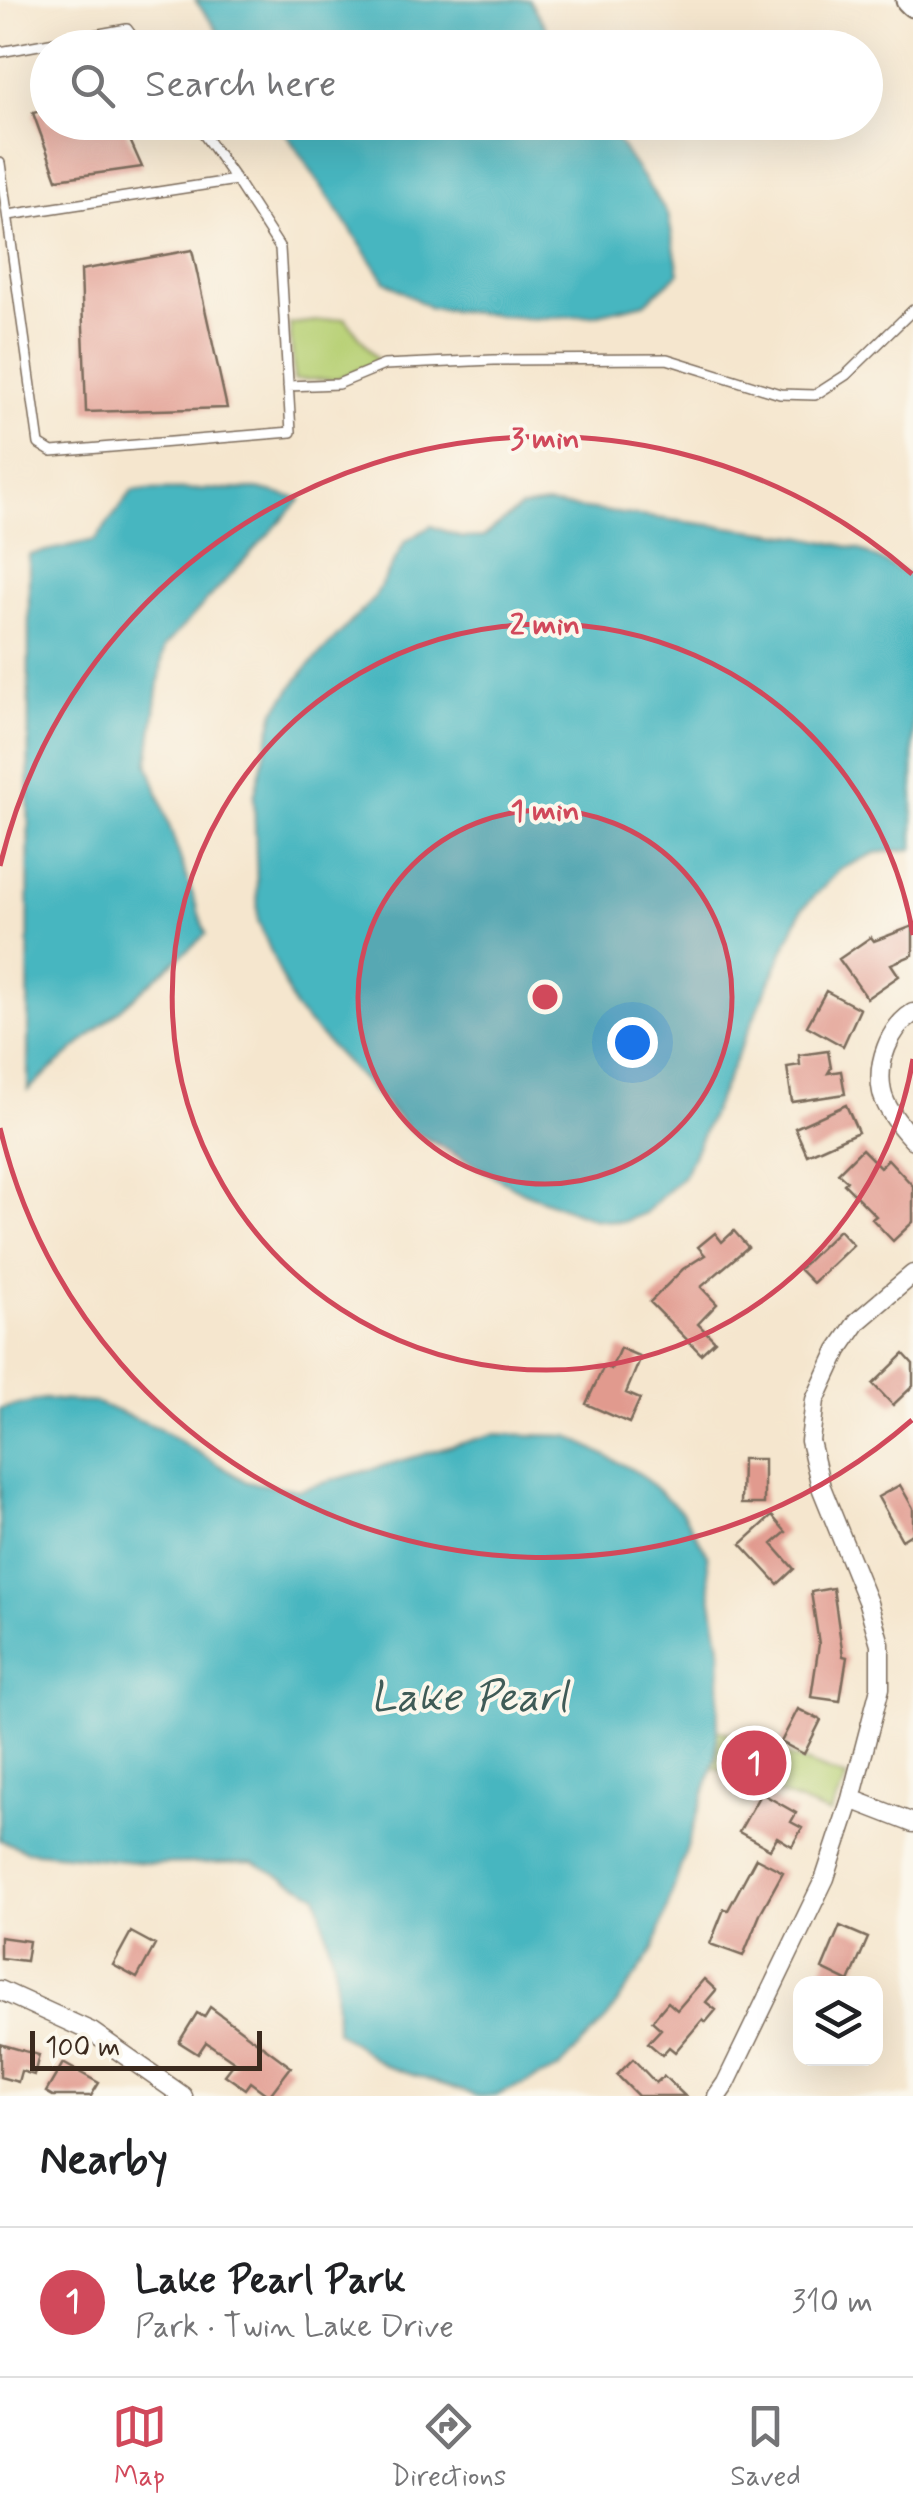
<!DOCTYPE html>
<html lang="en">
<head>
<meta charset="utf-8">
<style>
	body { margin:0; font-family:Mynerve,sans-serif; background:#f2f2f2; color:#202124 }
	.controls { position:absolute; right:30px; bottom:30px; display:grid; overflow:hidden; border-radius:20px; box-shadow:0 10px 40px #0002 }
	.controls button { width:90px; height:90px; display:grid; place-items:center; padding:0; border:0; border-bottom:2px solid #e0e0e0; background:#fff; color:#202124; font:50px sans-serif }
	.scale { position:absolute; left:30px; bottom:25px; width:232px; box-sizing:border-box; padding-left:10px; border:5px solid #3b2a1e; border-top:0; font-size:28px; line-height:35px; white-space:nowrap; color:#3b2a1e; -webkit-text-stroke:8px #fbf7ec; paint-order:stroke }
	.you { position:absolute; left:632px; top:1042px; width:35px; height:35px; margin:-25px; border:8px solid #fff; border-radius:50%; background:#1a73e8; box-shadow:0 0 0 15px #1a73e833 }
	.badge { display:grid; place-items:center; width:65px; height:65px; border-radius:50%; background:#d1495b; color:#fff; font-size:32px; font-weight:700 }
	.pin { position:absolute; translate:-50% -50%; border:5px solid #fff; box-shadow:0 2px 10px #0006 }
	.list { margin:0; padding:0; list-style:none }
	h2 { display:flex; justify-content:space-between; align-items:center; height:130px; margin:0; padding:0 40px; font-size:42px }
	h2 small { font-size:32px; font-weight:400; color:#757577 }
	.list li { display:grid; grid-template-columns:65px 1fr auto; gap:30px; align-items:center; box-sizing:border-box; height:150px; padding:0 40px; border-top:2px solid #e0e0e0 }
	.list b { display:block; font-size:38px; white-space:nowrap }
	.list p { margin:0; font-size:32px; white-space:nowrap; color:#757577 }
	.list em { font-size:32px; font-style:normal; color:#757577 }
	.icon { flex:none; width:55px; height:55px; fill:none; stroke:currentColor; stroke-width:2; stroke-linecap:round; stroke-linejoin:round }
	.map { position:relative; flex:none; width:913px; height:2096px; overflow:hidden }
	.search { position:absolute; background:#fff; box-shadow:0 10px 40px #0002; left:30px; right:30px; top:30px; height:110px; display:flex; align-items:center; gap:25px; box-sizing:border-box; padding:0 35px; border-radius:55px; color:#757577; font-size:38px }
	.sheet { height:280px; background:#fff }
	nav { display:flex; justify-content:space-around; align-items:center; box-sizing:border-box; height:140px; border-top:2px solid #e0e0e0; background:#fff; font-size:28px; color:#757577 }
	nav a { display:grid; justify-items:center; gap:5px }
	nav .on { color:#d1495b }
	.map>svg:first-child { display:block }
	.green { fill:#b7d075; stroke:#797d4a; stroke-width:2.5 }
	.water { fill:#47b6c0; stroke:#41706f; stroke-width:2.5 }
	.building { fill:#e19a8e }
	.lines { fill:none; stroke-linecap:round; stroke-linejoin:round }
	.service-casing { stroke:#7c6c5c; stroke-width:12 }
	.minor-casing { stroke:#7c6c5c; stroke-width:21 }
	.secondary-casing { stroke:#7c6c5c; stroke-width:29 }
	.service { stroke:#fff; stroke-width:9 }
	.minor { stroke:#fff; stroke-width:18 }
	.secondary { stroke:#fff; stroke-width:25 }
	.ring { fill:none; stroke:#d1495b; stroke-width:5 }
	.labels { text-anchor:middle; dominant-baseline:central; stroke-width:8; stroke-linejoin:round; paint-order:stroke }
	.water-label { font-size:42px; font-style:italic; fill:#3f5b57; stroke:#fbf7ec }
	.centre { fill:#d1495b; stroke:#fbf7ec; stroke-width:5 }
	.ring-label { font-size:30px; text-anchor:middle; font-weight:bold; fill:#d1495b; stroke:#fbf7ec; stroke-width:8; stroke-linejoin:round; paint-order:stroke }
</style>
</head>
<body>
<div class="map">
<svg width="913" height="2096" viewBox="0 0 913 2096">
	<rect width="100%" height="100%" fill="#fbf7ec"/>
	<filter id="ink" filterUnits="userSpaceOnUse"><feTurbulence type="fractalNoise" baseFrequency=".01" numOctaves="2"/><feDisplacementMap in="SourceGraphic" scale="20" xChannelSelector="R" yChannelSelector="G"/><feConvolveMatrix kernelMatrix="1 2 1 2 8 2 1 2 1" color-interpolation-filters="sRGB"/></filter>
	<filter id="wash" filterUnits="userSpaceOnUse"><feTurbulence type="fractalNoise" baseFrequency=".0048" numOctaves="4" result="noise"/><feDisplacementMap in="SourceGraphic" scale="40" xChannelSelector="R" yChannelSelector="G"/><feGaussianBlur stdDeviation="2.25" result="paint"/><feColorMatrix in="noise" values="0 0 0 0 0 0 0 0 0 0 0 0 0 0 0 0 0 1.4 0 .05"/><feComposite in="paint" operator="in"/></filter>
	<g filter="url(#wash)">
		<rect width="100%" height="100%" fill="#f5e6ce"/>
		<path class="green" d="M 345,318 L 379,362 L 336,379 L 294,380 L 290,324 Z
			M 678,1714 L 847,1778 L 830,1814 L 664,1748 Z"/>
		<path class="water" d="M 195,0 L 529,0 L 558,47 L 230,47 Z
			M 279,123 L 605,123 L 668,214 L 679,273 L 645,303 L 594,315 L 531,319 L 430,308 L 385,281 Z
			M 257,489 L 301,499 L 164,647 L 148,763 L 206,934 L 28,1090 L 29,555 L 95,540 L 133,490 Z
			M 546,504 L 804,537 L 859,549 L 913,578 L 913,849 L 875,853 L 841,869 L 802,909 L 685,1174 L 645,1213 L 623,1222 L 593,1219 L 523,1192 L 408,1128 L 295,1009 L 258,921 L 254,797 L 275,711 L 304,671 L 374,598 L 405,542 L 431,526 L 463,538 L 483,537 L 520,508 Z
			M 44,1399 L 97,1403 L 159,1428 L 247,1482 L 299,1490 L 494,1434 L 569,1436 L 640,1474 L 682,1512 L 707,1553 L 710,1589 L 721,1652 L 716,1757 L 654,1949 L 608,2017 L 560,2068 L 495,2096 L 478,2096 L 385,2066 L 336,2031 L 335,1971 L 317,1895 L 253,1862 L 156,1864 L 27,1851 L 0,1840 L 0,1409 Z"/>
		<g id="blocks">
			<path class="building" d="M 48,109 L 48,122 L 122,122 L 142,167 L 57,179 L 33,113 Z
				M 192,250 L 227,408 L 86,412 L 81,270 Z
				M 913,926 L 913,955 L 891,964 L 899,976 L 867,998 L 839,959 L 871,937 L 874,941 Z
				M 826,991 L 860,1009 L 843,1046 L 807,1026 Z
				M 828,1051 L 831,1068 L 828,1073 L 841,1071 L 845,1094 L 792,1102 L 787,1067 L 800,1065 L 799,1055 Z
				M 846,1105 L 858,1132 L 807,1155 L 795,1128 Z
				M 862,1149 L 880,1167 L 888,1159 L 913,1186 L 913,1222 L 893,1241 L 872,1219 L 876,1216 L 844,1184 L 847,1181 L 838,1173 Z
				M 839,1230 L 853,1245 L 813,1283 L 799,1269 Z
				M 734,1231 L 748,1247 L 701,1287 L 717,1304 L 698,1324 L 715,1341 L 701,1354 L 650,1302 L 683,1269 L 705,1255 L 698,1247 L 715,1233 L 722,1242 Z
				M 620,1348 L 641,1357 L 626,1393 L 640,1399 L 629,1423 L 586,1404 L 604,1366 L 611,1369 Z
				M 904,1354 L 913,1364 L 913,1386 L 893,1405 L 873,1384 Z
				M 742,1459 L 764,1459 L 764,1504 L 741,1504 Z
				M 900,1485 L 913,1508 L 913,1533 L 902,1540 L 878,1497 Z
				M 772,1516 L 786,1532 L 772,1544 L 794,1569 L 778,1584 L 741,1544 Z
				M 833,1588 L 843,1656 L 847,1657 L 840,1701 L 811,1697 L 819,1644 L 811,1592 Z
				M 798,1709 L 821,1720 L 804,1754 L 781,1742 Z
				M 761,1793 L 796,1813 L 791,1822 L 802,1828 L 792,1846 L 777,1837 L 770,1849 L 739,1832 Z
				M 756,1858 L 783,1872 L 761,1912 L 743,1956 L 710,1944 L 724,1909 L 728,1910 Z
				M 840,1926 L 868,1938 L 849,1982 L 822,1969 Z
				M 131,1932 L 155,1945 L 137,1978 L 113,1965 Z
				M 0,1937 L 29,1941 L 26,1961 L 0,1958 Z
				M 704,1979 L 716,1990 L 706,2002 L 716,2010 L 706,2022 L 703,2019 L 675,2052 L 669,2047 L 662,2055 L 648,2043 L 661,2029 L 652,2021 L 668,2002 L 677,2010 Z
				M 210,2007 L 291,2067 L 269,2096 L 250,2082 L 245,2089 L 225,2075 L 235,2062 L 206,2042 L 198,2054 L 179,2042 L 197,2013 L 204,2017 Z
				M 0,2044 L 39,2055 L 34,2075 L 21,2071 L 18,2082 L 0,2077 Z
				M 633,2059 L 656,2083 L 664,2076 L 685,2096 L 638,2096 L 617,2075 Z
				M 63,2063 L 99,2083 L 91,2096 L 53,2096 L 46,2092 Z"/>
		</g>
	</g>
	<g filter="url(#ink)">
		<use href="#blocks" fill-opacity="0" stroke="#7c6c5c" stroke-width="2.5"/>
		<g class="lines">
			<g class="service-casing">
				<path id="service" d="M 0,52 L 127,29 L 141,48
					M 195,122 L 236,180
					M 0,163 L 39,444 L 52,452 L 291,432 L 280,248 L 236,180 L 9,215
					M 288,386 L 338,384 L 384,365 L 493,360 L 667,359 L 780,394 L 815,395 L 846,375 L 913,310"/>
			</g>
			<g class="minor-casing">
				<path id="minor" d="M 913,1013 C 889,1028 876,1064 882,1092 C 885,1108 902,1128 913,1140
					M 851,1799 L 913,1823
					M 0,1990 L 92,2032 L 183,2096
					M 717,2096 L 726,2083 L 825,1878 L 851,1799 L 880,1688 L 880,1644 L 868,1603 L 821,1487 L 810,1441 L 815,1400 L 838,1350 L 858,1321 L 913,1274"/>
			</g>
			<g class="secondary-casing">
				<path id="secondary" d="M 909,0 L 913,4"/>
			</g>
			<use href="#service" class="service"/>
			<use href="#minor" class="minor"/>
			<use href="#secondary" class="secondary"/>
		</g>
	</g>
	<circle cx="545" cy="997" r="187" fill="#d1495b" fill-opacity=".12"/>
	<g class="ring">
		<circle cx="545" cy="997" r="187"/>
		<path d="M913 1059A373 373 0 1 1 913 935"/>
		<path d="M912 1420A560 560 0 0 1 0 1128M0 866A560 560 0 0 1 912 574"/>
	</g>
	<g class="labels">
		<g class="water-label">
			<text x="469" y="1698">Lake Pearl</text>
		</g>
	</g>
	<circle cx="545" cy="997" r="15" class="centre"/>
	<g class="ring-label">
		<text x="545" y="448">3 min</text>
		<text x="545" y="634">2 min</text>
		<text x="545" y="820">1 min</text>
	</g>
</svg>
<div class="controls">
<button><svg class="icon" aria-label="layers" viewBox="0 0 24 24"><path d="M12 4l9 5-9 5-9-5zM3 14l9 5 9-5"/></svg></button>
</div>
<div class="scale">100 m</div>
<div class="you"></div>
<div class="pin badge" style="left:754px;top:1763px">1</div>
<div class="search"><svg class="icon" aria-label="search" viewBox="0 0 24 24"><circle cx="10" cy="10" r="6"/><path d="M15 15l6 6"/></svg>Search here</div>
</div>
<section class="sheet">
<h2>Nearby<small></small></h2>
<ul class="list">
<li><span class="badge">1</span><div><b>Lake Pearl Park</b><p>Park · Twin Lake Drive</p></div><em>310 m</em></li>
</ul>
</section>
<nav>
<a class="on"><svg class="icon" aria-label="map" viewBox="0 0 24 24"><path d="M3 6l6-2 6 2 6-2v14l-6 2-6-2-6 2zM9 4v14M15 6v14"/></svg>Map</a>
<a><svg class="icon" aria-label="directions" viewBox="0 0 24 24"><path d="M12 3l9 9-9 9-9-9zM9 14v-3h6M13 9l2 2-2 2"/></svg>Directions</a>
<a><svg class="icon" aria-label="saved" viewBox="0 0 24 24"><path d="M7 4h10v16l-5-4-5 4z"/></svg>Saved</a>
</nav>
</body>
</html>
